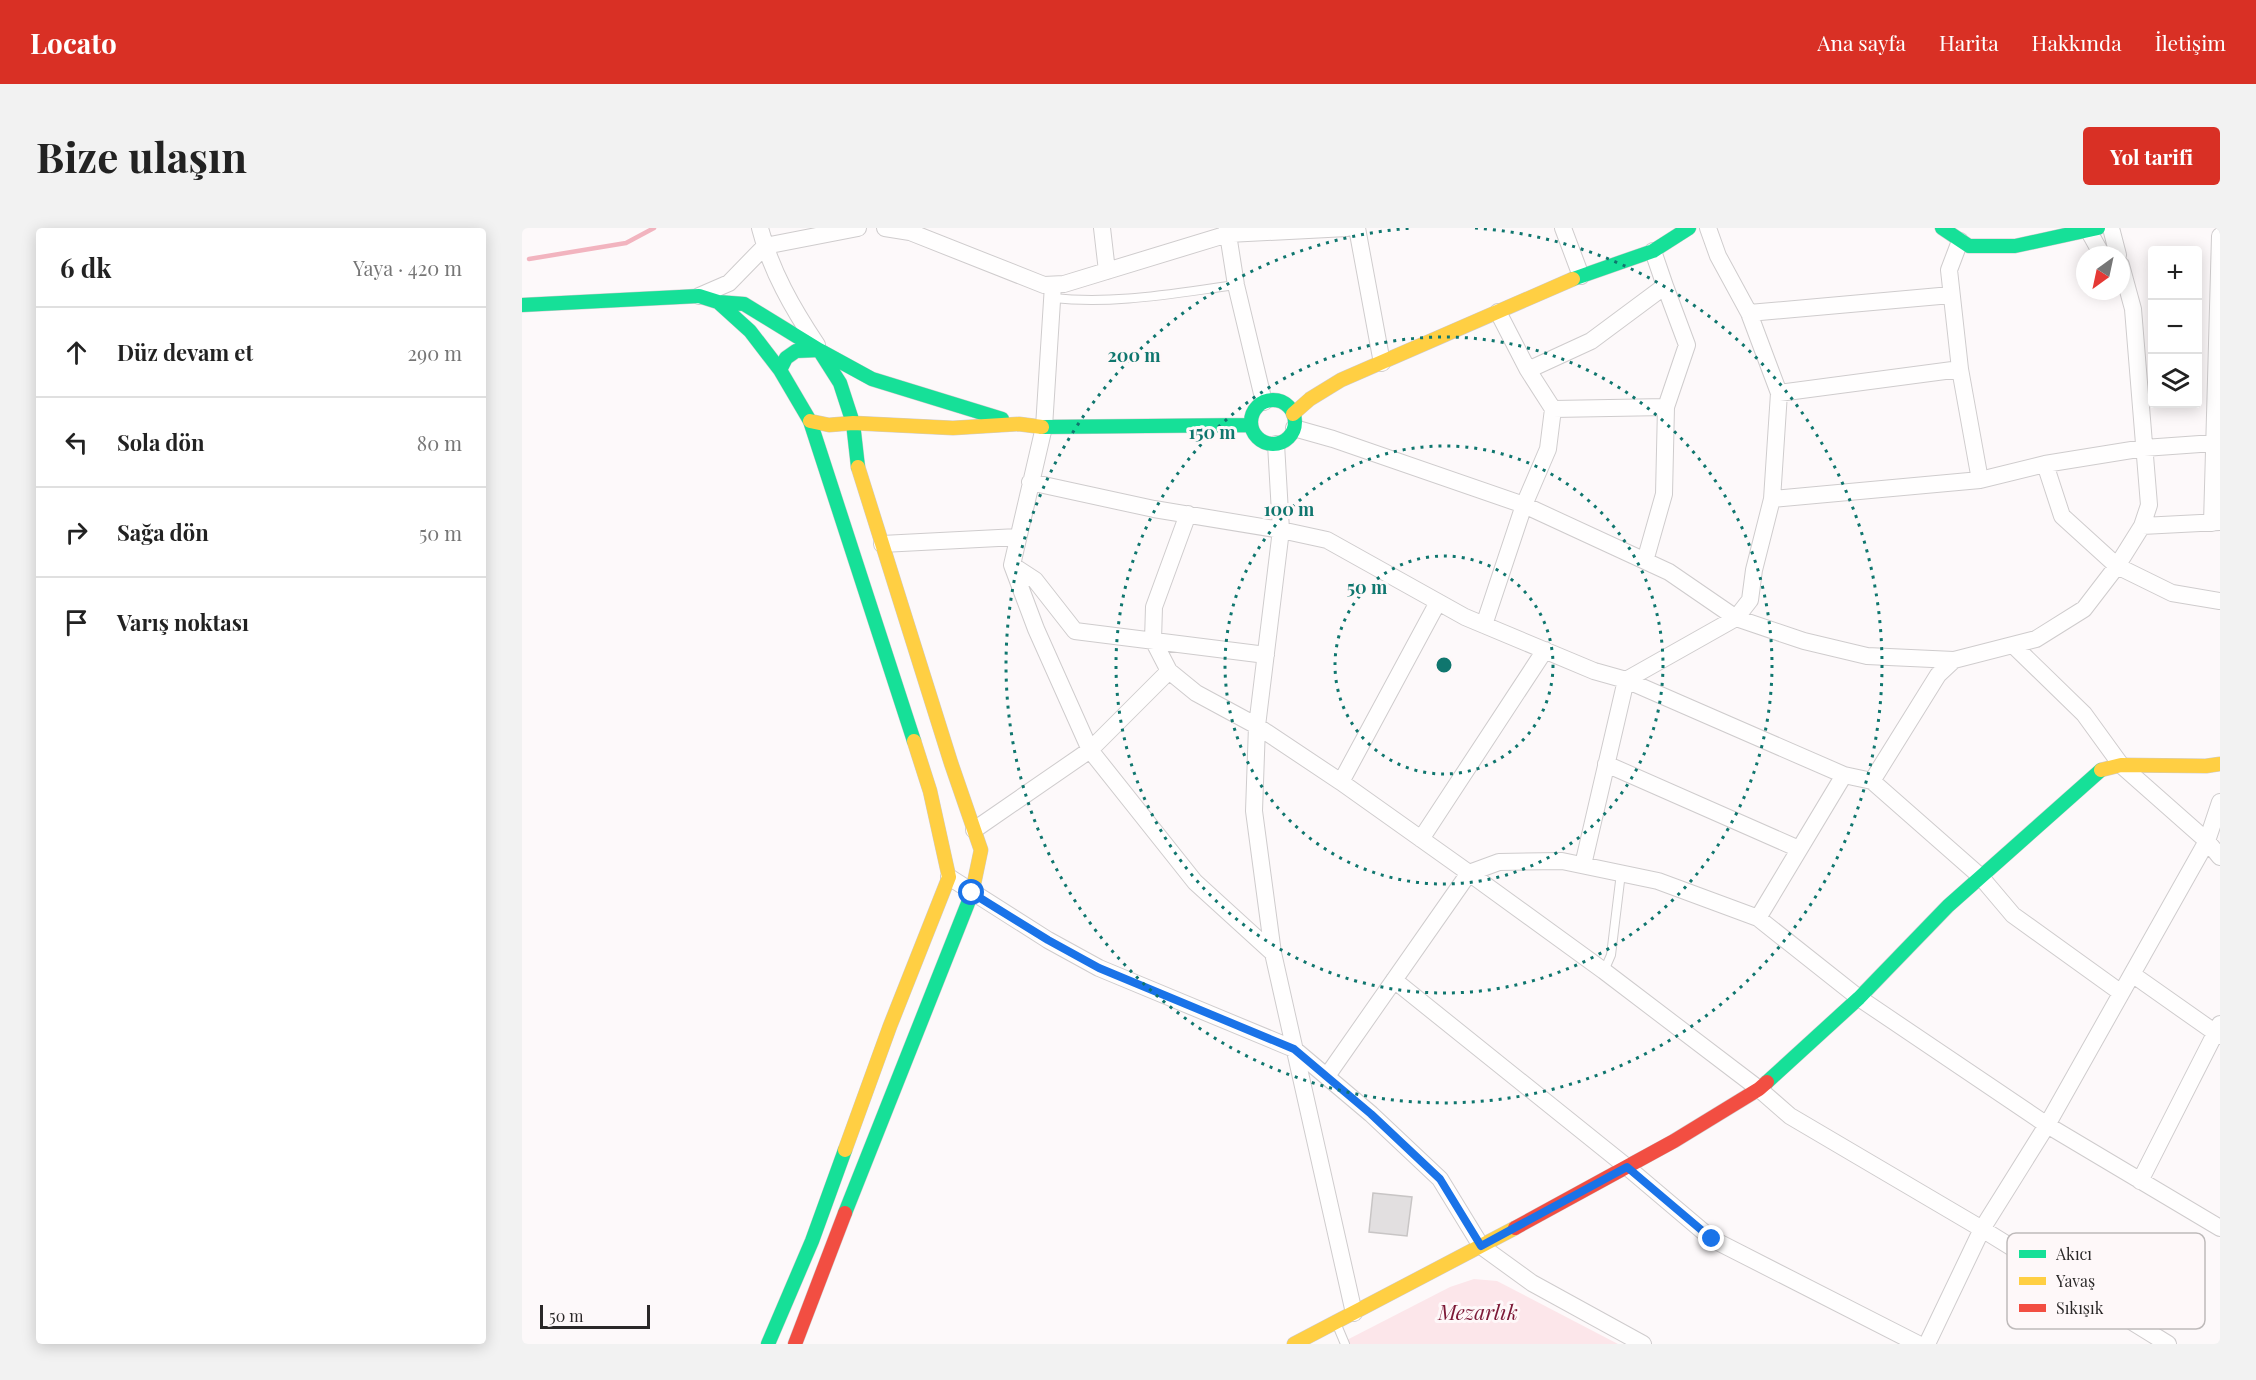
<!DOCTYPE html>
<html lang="tr">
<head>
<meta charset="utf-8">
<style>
	body { margin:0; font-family:"Playfair Display",serif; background:#f2f2f2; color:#222 }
	.controls { position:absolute; right:18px; top:18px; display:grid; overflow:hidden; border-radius:6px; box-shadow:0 3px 15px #0003 }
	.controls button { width:54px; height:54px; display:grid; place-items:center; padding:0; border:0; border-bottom:2px solid #e0e0e0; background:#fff; color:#222; font:30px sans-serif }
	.compass { position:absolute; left:1554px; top:18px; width:54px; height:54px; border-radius:50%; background:#fff; box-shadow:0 3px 15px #0003; rotate:213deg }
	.scale { position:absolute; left:18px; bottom:15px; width:110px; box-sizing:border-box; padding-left:6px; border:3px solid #2a2828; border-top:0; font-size:16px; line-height:21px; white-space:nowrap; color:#2a2828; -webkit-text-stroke:4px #fef8f9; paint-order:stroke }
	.stop { position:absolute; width:18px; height:18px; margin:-14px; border:4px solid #1a73e8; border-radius:50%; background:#fff }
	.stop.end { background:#1a73e8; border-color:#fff; box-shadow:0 2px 6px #0008 }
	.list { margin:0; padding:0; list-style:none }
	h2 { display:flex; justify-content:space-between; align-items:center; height:78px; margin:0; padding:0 24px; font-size:26px }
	h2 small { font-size:20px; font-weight:400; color:#767676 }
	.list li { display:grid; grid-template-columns:39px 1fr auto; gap:18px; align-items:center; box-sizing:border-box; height:90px; padding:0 24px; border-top:2px solid #e0e0e0 }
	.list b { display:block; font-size:22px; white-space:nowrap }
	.list em { font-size:20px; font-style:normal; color:#767676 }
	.icon { flex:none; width:33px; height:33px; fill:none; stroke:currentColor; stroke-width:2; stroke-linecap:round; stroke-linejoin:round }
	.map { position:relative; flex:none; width:1698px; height:1116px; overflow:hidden; border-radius:6px }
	header { display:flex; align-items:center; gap:36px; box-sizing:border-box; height:84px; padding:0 30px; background:#d93025; color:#fff }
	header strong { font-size:28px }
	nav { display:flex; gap:33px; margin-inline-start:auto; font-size:21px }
	.intro { display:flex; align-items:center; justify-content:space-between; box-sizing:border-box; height:144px; padding:0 36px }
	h1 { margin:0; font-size:42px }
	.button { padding:15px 27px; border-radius:6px; background:#d93025; color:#fff; font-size:21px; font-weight:700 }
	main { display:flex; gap:36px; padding:0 36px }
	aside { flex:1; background:#fff; border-radius:6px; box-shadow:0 3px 15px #0003 }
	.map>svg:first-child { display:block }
	.green { fill:#fce6ea }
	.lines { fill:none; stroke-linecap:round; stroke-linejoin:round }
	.stream { stroke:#f2b4bf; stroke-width:4.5 }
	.building { fill:#e2dfe0; stroke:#c8c5c5; stroke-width:1.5 }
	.lane-casing { stroke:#cfcccd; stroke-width:10 }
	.street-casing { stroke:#cfcccd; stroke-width:18 }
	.fast-casing { stroke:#cfcccd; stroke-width:15 }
	.slow-casing { stroke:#cfcccd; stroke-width:15 }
	.jam-casing { stroke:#cfcccd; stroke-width:15 }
	.lane { stroke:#fffefe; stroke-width:8 }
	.street { stroke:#fffefe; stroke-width:16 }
	.fast { stroke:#16e098; stroke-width:14 }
	.slow { stroke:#ffcf43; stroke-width:14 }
	.jam { stroke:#f24e42; stroke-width:14 }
	.route { stroke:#1a73e8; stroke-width:8 }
	.ring { fill:none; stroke:#0f766e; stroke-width:3; stroke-dasharray:3 6 }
	.labels { text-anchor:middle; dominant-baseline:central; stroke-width:6; stroke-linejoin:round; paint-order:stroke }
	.park-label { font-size:21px; font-style:italic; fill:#7c1836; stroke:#fef8f9 }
	.key { fill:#fef8f9; stroke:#bebaba; stroke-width:1.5 }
	.key-label { font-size:16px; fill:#2a2828 }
	.centre { fill:#0f766e; stroke:#fef8f9; stroke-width:3 }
	.ring-label { font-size:18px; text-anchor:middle; font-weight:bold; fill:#0f766e; stroke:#fef8f9; stroke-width:6; stroke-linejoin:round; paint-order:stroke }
</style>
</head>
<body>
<header>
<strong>Locato</strong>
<nav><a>Ana sayfa</a><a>Harita</a><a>Hakkında</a><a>İletişim</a></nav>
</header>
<div class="intro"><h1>Bize ulaşın</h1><a class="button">Yol tarifi</a></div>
<main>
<aside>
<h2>6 dk<small>Yaya · 420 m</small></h2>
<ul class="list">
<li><svg class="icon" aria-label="ahead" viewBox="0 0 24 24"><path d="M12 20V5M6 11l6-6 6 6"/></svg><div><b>Düz devam et</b></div><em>290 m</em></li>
<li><svg class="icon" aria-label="left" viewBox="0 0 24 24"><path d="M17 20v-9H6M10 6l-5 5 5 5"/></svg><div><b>Sola dön</b></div><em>80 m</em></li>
<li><svg class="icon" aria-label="right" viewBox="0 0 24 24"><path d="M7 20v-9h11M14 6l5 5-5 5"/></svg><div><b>Sağa dön</b></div><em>50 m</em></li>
<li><svg class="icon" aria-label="arrive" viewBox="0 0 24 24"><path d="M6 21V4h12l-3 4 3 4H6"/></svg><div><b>Varış noktası</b></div></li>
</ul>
</aside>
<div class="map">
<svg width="1698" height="1116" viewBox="0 0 1698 1116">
	<rect width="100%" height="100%" fill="#fdf9fa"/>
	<path class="green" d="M 952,1051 L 975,1053 L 1096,1116 L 817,1116 L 928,1059 Z"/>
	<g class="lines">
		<path class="stream" d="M 7,31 L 104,15 L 132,0"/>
	</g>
	<path class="building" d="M 851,965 L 890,969 L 885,1008 L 847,1004 Z"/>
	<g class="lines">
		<g class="lane-casing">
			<path id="lane" d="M 531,70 C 592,77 653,65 714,57
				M 1082,743 L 1089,727 L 1099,645
				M 815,1097 L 823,1116"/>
		</g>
		<g class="street-casing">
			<path id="street" d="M 238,0 C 249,43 271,81 295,117
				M 363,0 L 388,4 L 522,57 L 542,56 L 706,6 L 825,0
				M 580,0 L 585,43
				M 705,0 L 714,57 L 742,174
				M 835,0 L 860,135
				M 1041,0 L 1059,48
				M 1565,0 L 1580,27
				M 1589,0 L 1596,27
				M 1438,13 L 1427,42 L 1438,141 L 1458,252
				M 531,57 L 522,199 L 490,337 L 514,401 L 568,522 L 673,654 L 751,725
				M 177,68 L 207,55 L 243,18 L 336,0
				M 1227,85 L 1429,67
				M 1006,142 L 1069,113 L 1143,58 L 1131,23
				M 1257,165 L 1438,141
				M 1031,181 L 1144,179
				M 772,200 L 811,211 L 1002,277 L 1147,344 L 1214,390 L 1282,413 L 1345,428 L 1432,432 L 1514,411 L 1562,381 L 1595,338 L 1620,298 L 1627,277 L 1611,81 L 1599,37
				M 754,216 L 759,302 L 735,498 L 732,583 L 751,725 L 832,1085
				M 1523,236 L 1540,288 L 1595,338 L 1650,365 L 1698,373
				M 508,254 L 632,281 L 759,302 L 805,312 L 943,389 L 1072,443 L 1104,452 L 1322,547 L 1350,553 L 1458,648 L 1491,687 L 1598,764
				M 1250,271 L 1458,252 L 1523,236 L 1622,220 L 1692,215
				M 666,286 L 632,379 L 631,412 L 647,443 L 674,465 L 735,498 L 819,554 L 947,645 L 1082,743 L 1237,861 L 1268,888 L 1460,1001 L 1646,1116
				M 1690,295 L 1698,8
				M 1620,298 L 1698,294
				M 360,316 L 496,309
				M 1123,333 L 1142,266 L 1144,179 L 1165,117 L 1143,58
				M 490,337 L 513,352 L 553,403 L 744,427
				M 962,397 L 1002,277 L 1026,221 L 1031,181 L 1006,142 L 976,84
				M 1491,417 L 1562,486 L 1599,537 L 1685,613 L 1698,629
				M 1084,536 L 1277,621
				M 1350,553 L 1416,447 L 1432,432
				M 819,554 L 916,374
				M 452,602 L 568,522 L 647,443
				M 899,611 L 1023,422
				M 1061,637 L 1104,452 L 1214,390 L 1228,372 L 1232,342 L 1250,271 L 1257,165 L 1227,85 L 1196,28 L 1186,0
				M 427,649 L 526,712 L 577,740 L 772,821 L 849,886 L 918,951 L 959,1018 L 1010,1055 L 1121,1116
				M 1236,690 L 1322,547
				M 1610,746 L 1698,808
				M 872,752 L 1105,939 L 1190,1011 L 1396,1116
				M 805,848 L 947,645 L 977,634 L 1040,633 L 1136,653 L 1236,690 L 1337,770 L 1525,897 L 1698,1000
				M 1618,953 L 1698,796
				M 1405,1116 L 1460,1001 L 1525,897 L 1685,613 L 1698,574"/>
		</g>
		<g class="fast-casing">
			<path id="fast" d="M 1420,0 L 1447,18 L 1493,18 L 1576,0
				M 1051,51 L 1131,23 L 1167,0
				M 196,74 L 228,103 L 258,142 L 288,193 L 392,513
				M 0,77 L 177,68 L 196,74 L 222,76 L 297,122 L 318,155 L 331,195 L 336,239
				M 258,142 L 264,130 L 274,123 L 297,122 L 350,151 L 480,191
				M729 194a22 22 0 1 1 44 0a22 22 0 1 1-44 0Z
				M 520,199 L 729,197
				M 1245,854 L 1337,770 L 1426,678 L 1579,542
				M 323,985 L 450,665
				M 246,1116 L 290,1013 L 323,922"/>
		</g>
		<g class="slow-casing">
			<path id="slow" d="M 771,186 L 788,171 L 819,152 L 1051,51
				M 288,193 L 307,197 L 331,195 L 431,200 L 497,196 L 520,199
				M 336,239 L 429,535 L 459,622 L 450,665
				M 1579,542 L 1599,537 L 1684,538 L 1698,536
				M 323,922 L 368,798 L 427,649 L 408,563 L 392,513
				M 772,1116 L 993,1000"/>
		</g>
		<g class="jam-casing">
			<path id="jam" d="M 993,1000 L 1152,913 L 1237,861 L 1245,854
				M 273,1116 L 323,985"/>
		</g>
		<use href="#lane" class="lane"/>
		<use href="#street" class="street"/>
		<use href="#fast" class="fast"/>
		<use href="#slow" class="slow"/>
		<use href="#jam" class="jam"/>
	</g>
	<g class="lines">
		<path class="route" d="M 450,665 L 526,712 L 577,740 L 772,821 L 849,886 L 918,951 L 959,1018 L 1105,939 L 1190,1011"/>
	</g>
	<g class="ring">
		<circle cx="922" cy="437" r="109"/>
		<circle cx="922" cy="437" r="219"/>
		<circle cx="922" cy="437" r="328"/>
		<path d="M953 0A438 438 0 1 1 891 0"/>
	</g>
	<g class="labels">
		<g class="park-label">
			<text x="956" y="1083">Mezarlık</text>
		</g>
	</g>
	<rect x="1485" y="1005" width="198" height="96" rx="9" class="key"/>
	<rect x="1497" y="1022" width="27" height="8" fill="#16e098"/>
	<rect x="1497" y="1049" width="27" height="8" fill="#ffcf43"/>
	<rect x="1497" y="1076" width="27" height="8" fill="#f24e42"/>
	<g class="key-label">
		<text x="1534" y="1032">Akıcı</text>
		<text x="1534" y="1059">Yavaş</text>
		<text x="1534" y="1086">Sıkışık</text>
	</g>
	<circle cx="922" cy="437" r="9" class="centre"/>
	<g class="ring-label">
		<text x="612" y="134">200 m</text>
		<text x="690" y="211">150 m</text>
		<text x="767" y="288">100 m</text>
		<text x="845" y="366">50 m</text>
	</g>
</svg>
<div class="controls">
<button>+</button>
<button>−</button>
<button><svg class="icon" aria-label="layers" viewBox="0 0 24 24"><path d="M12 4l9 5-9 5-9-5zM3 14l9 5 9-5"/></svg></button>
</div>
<svg class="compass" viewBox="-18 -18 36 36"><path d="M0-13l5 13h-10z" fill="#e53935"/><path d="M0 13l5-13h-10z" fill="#767676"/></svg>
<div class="scale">50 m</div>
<div class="stop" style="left:450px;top:665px"></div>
<div class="stop end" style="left:1190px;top:1011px"></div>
</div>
</main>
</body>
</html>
